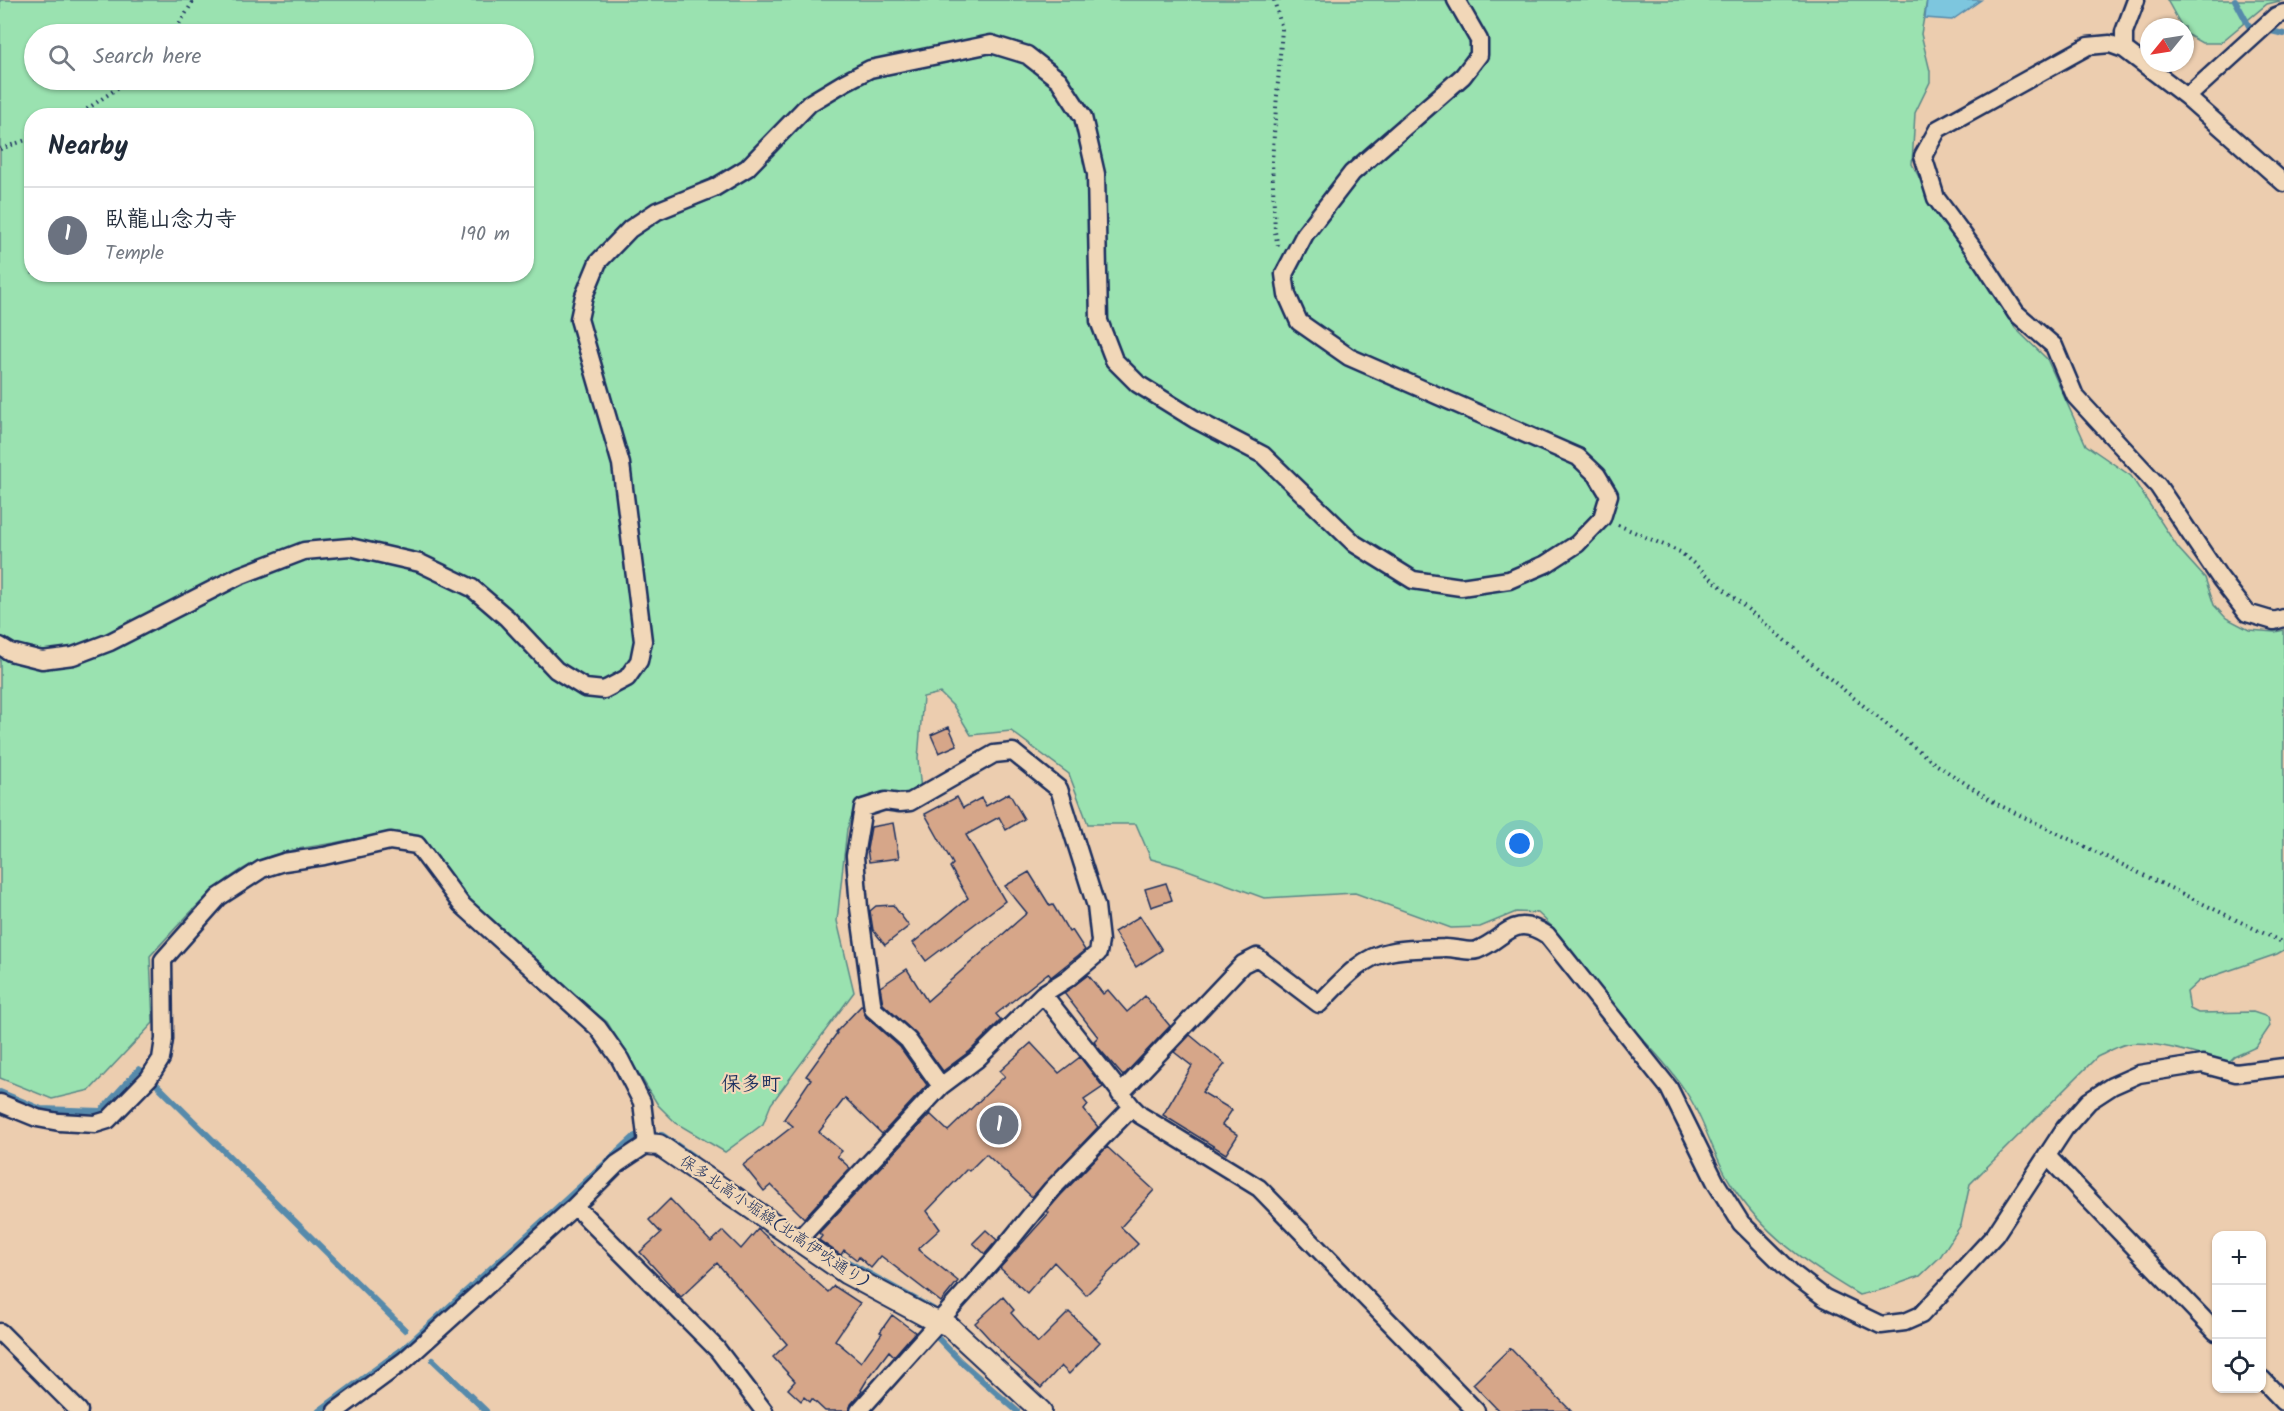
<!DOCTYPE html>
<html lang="en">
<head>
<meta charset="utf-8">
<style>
	body { margin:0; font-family:Kalam,"Klee One",sans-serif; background:#f2f2f3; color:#1f2937 }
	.controls { position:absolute; right:18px; bottom:18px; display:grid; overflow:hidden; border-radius:12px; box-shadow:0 2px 4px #0004 }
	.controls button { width:54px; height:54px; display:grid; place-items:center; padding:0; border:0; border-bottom:2px solid #e0e1e3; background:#fff; color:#1f2937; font:30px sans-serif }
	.compass { position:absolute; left:2140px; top:18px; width:54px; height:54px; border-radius:50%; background:#fff; box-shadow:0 2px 4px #0004; rotate:240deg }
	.you { position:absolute; left:1520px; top:844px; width:21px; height:21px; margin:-15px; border:4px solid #fff; border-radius:50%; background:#1a73e8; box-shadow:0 0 0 9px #1a73e833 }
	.badge { display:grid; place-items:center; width:39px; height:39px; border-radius:50%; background:#1a73e8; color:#fff; font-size:20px; font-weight:700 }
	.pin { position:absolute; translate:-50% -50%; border:3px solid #fff; box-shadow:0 2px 6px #0006 }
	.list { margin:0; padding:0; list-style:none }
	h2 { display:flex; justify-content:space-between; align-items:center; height:78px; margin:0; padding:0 24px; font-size:26px }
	h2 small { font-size:20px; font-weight:400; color:#747a83 }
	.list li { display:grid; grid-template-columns:39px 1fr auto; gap:18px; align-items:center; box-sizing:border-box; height:96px; padding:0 24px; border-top:2px solid #e0e1e3 }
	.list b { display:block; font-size:22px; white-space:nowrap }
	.list p { margin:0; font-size:20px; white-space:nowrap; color:#747a83 }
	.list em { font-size:20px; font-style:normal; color:#747a83 }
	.icon { flex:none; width:33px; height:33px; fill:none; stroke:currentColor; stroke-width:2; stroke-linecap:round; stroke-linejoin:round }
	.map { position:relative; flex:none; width:2284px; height:1411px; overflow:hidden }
	.search { position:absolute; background:#fff; box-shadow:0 2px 4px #0004; left:24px; top:24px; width:510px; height:66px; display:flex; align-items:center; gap:15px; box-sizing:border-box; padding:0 21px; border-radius:33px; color:#747a83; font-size:22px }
	.panel { position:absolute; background:#fff; box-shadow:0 2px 4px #0004; left:24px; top:108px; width:510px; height:174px; border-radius:24px }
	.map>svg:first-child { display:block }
	.green { fill:#9ae2b0; stroke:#5a8887; stroke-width:1.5; fill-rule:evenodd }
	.water { fill:#7dc6de; stroke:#568aab; stroke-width:1.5 }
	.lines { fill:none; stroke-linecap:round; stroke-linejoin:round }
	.stream { stroke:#568aab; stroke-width:6 }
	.building { fill:#d6a689; stroke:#1b2f5e; stroke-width:1.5 }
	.minor-casing { stroke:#1b2f5e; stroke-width:21 }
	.tertiary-casing { stroke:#1b2f5e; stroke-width:24 }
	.path { stroke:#1b2f5e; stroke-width:4; stroke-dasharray:1.5 4.5; stroke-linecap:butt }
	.minor { stroke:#f1d7b8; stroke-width:16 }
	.tertiary { stroke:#f1d7b8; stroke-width:20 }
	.labels { text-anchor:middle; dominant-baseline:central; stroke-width:4.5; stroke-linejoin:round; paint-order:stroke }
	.street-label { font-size:16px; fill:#1b2f5e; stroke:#f1d7b8 }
	.quarter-label { font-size:20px; font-weight:bold; fill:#1b2f5e; stroke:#f1d7b8 }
</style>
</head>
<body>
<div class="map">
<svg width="2284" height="1411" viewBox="0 0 2284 1411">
	<rect width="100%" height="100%" fill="#eccdaf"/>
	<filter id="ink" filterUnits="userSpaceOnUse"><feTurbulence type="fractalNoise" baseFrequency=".0167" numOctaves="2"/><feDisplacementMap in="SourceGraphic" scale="12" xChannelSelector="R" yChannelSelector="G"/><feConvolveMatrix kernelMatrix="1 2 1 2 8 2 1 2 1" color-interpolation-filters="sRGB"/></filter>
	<g filter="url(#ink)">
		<path class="green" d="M 0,0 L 1927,0 L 1921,34 L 1930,71 L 1930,82 L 1915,113 L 1912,164 L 1940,216 L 1983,267 L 2015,328 L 2047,359 L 2086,445 L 2131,476 L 2178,548 L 2205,578 L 2214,605 L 2226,618 L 2249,630 L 2275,632 L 2284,630 L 2284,950 L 2277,954 L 2199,981 L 2187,992 L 2190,1009 L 2198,1013 L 2253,1012 L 2268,1017 L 2270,1026 L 2256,1047 L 2234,1057 L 2227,1064 C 2201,1055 2153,1040 2127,1044 C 2117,1046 2106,1053 2097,1057 L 1970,1184 L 1961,1225 L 1940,1257 L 1920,1276 L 1884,1289 L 1859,1295 C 1808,1265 1761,1233 1730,1182 C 1714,1156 1706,1126 1691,1100 C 1671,1066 1640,1038 1615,1008 C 1590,976 1568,940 1538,913 L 1516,912 L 1480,927 L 1451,928 L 1355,893 L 1264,898 L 1177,866 L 1151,859 L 1136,824 L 1088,824 L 1069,774 L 1011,731 L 971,735 L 954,707 L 940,693 L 923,697 L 918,759 L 921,791 L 858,799 L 847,829 L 837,921 L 854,992 L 771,1104 L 763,1124 L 725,1152 L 676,1123 L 658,1105 L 607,1022 L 554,979 L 467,899 L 424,839 C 391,832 367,836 334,843 C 316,846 298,848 280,853 C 225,868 187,916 150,956 L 153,1023 L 90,1090 L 52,1099 L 0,1078 ZM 34,34 L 524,34 L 524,80 L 34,80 ZM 32,116 L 526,116 L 526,274 L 32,274 Z
			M 2167,0 L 2284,0 L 2267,4 L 2220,43 L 2202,43 L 2186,34 L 2185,27 L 2182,27 Z"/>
		<path class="water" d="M 1927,0 L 1981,0 L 1952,20 L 1925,18 Z"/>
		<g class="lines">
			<path class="stream" d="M 2235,0 L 2249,26 L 2284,34
				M 153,1081 L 405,1330
				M 0,1092 L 41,1109 L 101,1111 L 139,1069 L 142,1071
				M 841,1258 L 933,1309
				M 936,1336 L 960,1361 L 1017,1411
				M 433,1360 L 486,1411
				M 319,1411 L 404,1348 L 635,1136 L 662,1135 L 694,1157"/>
		</g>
		<path class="building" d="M 949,727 L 957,745 L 939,753 L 931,735 Z
			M 1009,793 L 1024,819 L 1006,830 L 999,817 L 966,835 L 1005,901 L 926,961 L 913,943 L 968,898 L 950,867 L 953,864 L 925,814 L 957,797 L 963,808 L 981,798 L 986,806 Z
			M 893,823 L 899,858 L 869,862 L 867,849 L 871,827 Z
			M 1029,872 L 1050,906 L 1053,905 L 1069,932 L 1072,930 L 1085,950 L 1051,977 L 1048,973 L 996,1014 L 1001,1020 L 970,1051 L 943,1071 L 916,1034 L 883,1004 L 880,987 L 907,969 L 927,1001 L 1027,913 L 1005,886 Z
			M 1166,883 L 1172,900 L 1151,907 L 1145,889 Z
			M 893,905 L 909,926 L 885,945 L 873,930 L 870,911 L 876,906 Z
			M 1140,916 L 1162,950 L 1136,967 L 1114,932 Z
			M 1088,975 L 1103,994 L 1108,990 L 1127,1012 L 1145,996 L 1170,1026 L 1123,1076 L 1096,1045 L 1094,1041 L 1098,1037 L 1064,993 Z
			M 862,1005 L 866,1017 L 900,1047 L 927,1085 L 882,1134 L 845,1098 L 819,1132 L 842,1151 L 837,1156 L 850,1168 L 804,1218 L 771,1185 L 764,1191 L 743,1165 L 793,1126 L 784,1119 L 811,1079 L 806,1076 L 837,1033 L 836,1032 Z
			M 1190,1035 L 1225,1064 L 1202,1092 L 1232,1110 L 1222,1125 L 1238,1135 L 1226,1154 L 1163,1115 L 1192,1066 L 1174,1052 Z
			M 1031,1043 L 1059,1073 L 1080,1057 L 1103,1087 L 1084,1100 L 1088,1105 L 1084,1110 L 1098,1127 L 1032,1197 L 986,1154 L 969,1171 L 967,1169 L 927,1211 L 940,1229 L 918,1249 L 958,1281 L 941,1302 L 881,1256 L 871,1268 L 859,1257 L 857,1260 L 844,1250 L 841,1255 L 819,1240 L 822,1236 L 819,1233 L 930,1114 L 948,1131 L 1005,1076 L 1000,1071 Z
			M 1107,1147 L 1154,1190 L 1121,1227 L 1138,1244 L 1086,1295 L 1054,1262 L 1027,1293 L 1000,1268 L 1049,1213 L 1047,1211 L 1060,1196 Z
			M 670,1199 L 711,1242 L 723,1231 L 741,1249 L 758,1229 L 828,1292 L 834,1286 L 860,1303 L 835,1340 L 861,1362 L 882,1333 L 880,1332 L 892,1315 L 915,1332 L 894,1356 L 889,1351 L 867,1380 L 861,1390 L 862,1391 L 851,1404 L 849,1411 L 825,1411 L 812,1399 L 810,1402 L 804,1397 L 801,1401 L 788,1389 L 795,1381 L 773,1357 L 787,1344 L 717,1263 L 681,1297 L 640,1252 L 661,1233 L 649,1220 Z
			M 986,1230 L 997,1240 L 985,1254 L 973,1243 Z
			M 1003,1297 L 1014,1310 L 1011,1313 L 1038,1343 L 1069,1312 L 1100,1342 L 1069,1374 L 1061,1366 L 1041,1388 L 1007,1358 L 975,1323 Z
			M 1510,1348 L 1571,1411 L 1499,1411 L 1473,1384 Z"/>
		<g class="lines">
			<g class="minor-casing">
				<path id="minor" d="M 2136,0 L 2124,32 L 2124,49 L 2187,97 L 2284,183
					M 2124,49 L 2110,44 L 2088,46 L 1938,129 L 1923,156 L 1936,198 L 1981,259 L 2016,313 L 2054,346 L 2075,396 L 2158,486 L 2220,578 L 2247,613 L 2274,621 L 2284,618
					M 2187,97 L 2276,16 L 2284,13
					M 0,646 L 10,652 L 42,660 L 73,656 L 110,642 L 239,576 L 304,551 L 350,547 L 420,563 L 472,588 L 507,618 L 556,670 L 585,688 L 604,690 L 627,678 L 639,661 L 643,641 L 621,464 L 579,319 L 584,296 L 598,262 L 630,229 L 657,211 L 714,188 L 747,168 L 810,103 L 845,82 L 870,69 L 991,44 L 1027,55 L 1059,80 L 1083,117 L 1096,174 L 1099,321 L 1114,360 L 1138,384 L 1196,420 L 1263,455 L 1355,544 L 1413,580 L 1461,587 L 1509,580 L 1546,564 L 1577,544 L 1602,518 L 1609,495 L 1597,475 L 1578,457 L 1349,357 L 1299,322 L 1287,295 L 1284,274 L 1305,234 L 1352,173 L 1463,76 L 1479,55 L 1479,40 L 1456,0
					M 941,1086 L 908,1040 L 873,1009 L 859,908 L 855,856 L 863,808 L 885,801 L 900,803 L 910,802 L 994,754 L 1013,752 L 1059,789 L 1096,906 L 1100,941 L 1098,953 L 1067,979 L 1043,994
					M 1120,1094 L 1243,964 L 1257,957 L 1319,1004 C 1339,984 1360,957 1389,952 C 1406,948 1426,949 1444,948 C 1454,947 1468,953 1477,950 C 1506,939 1512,912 1547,935 L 1669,1088 L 1716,1183 L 1741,1223 L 1791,1272 L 1825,1298 L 1881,1325 L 1905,1322 L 1921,1315 L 1933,1302 L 1995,1235 L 2065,1128 L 2089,1101 L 2112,1086 L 2139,1074 L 2202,1064 L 2236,1073 L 2284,1067
					M 0,1103 L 37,1118 L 59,1122 L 95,1124 L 108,1120 L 149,1078 L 161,1059 L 164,1039 L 163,960 L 219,897 L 262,869 L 284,862 L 324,856 L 390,841 L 417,845 L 461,904 L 598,1028 L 620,1059 L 642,1102 L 647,1144 L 617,1164 L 575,1206 L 405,1360 L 336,1411
					M 2048,1157 L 2216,1332
					M 575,1206 L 717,1349 L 764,1411
					M 797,1241 L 941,1086 L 977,1059 L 1043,994 L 1132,1107 L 1140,1115 L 1259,1188 L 1476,1411
					M 0,1332 L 79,1411
					M 2262,1379 L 2284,1402
					M 859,1411 L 999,1254 L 1052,1189 L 1132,1107"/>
			</g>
			<g class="tertiary-casing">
				<path id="tertiary" d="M 647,1144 L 659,1145 L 847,1274 L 929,1318 L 949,1326 L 1041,1411"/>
			</g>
			<path class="path" d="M 1274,0 L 1282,29 L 1272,161 L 1275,232 L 1278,246
				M 173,34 L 194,0
				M 77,116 L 129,80
				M 0,149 L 32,138
				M 1618,525 L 1680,552 L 1828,677 L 1934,763 L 1997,804 L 2284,943"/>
			<use href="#minor" class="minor"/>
			<use href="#tertiary" class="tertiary"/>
		</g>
	</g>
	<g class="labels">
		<g class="street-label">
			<text transform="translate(774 1222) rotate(34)">保多北高小堀線(北高伊吹通り)</text>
		</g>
		<g class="quarter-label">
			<text x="751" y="1085">保多町</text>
		</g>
	</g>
</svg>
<div class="controls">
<button>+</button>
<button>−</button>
<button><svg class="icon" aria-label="locate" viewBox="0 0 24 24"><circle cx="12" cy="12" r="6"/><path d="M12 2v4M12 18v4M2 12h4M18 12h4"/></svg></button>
</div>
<svg class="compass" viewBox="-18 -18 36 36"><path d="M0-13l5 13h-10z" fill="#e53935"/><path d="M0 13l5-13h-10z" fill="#747a83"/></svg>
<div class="you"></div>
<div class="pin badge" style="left:999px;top:1125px;background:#6b7280">1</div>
<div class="search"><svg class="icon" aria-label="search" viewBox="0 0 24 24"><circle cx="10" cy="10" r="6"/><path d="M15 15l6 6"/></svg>Search here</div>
<section class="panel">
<h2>Nearby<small></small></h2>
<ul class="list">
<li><span class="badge" style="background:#6b7280">1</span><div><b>臥龍山念力寺</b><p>Temple</p></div><em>190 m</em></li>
</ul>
</section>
</div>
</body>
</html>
